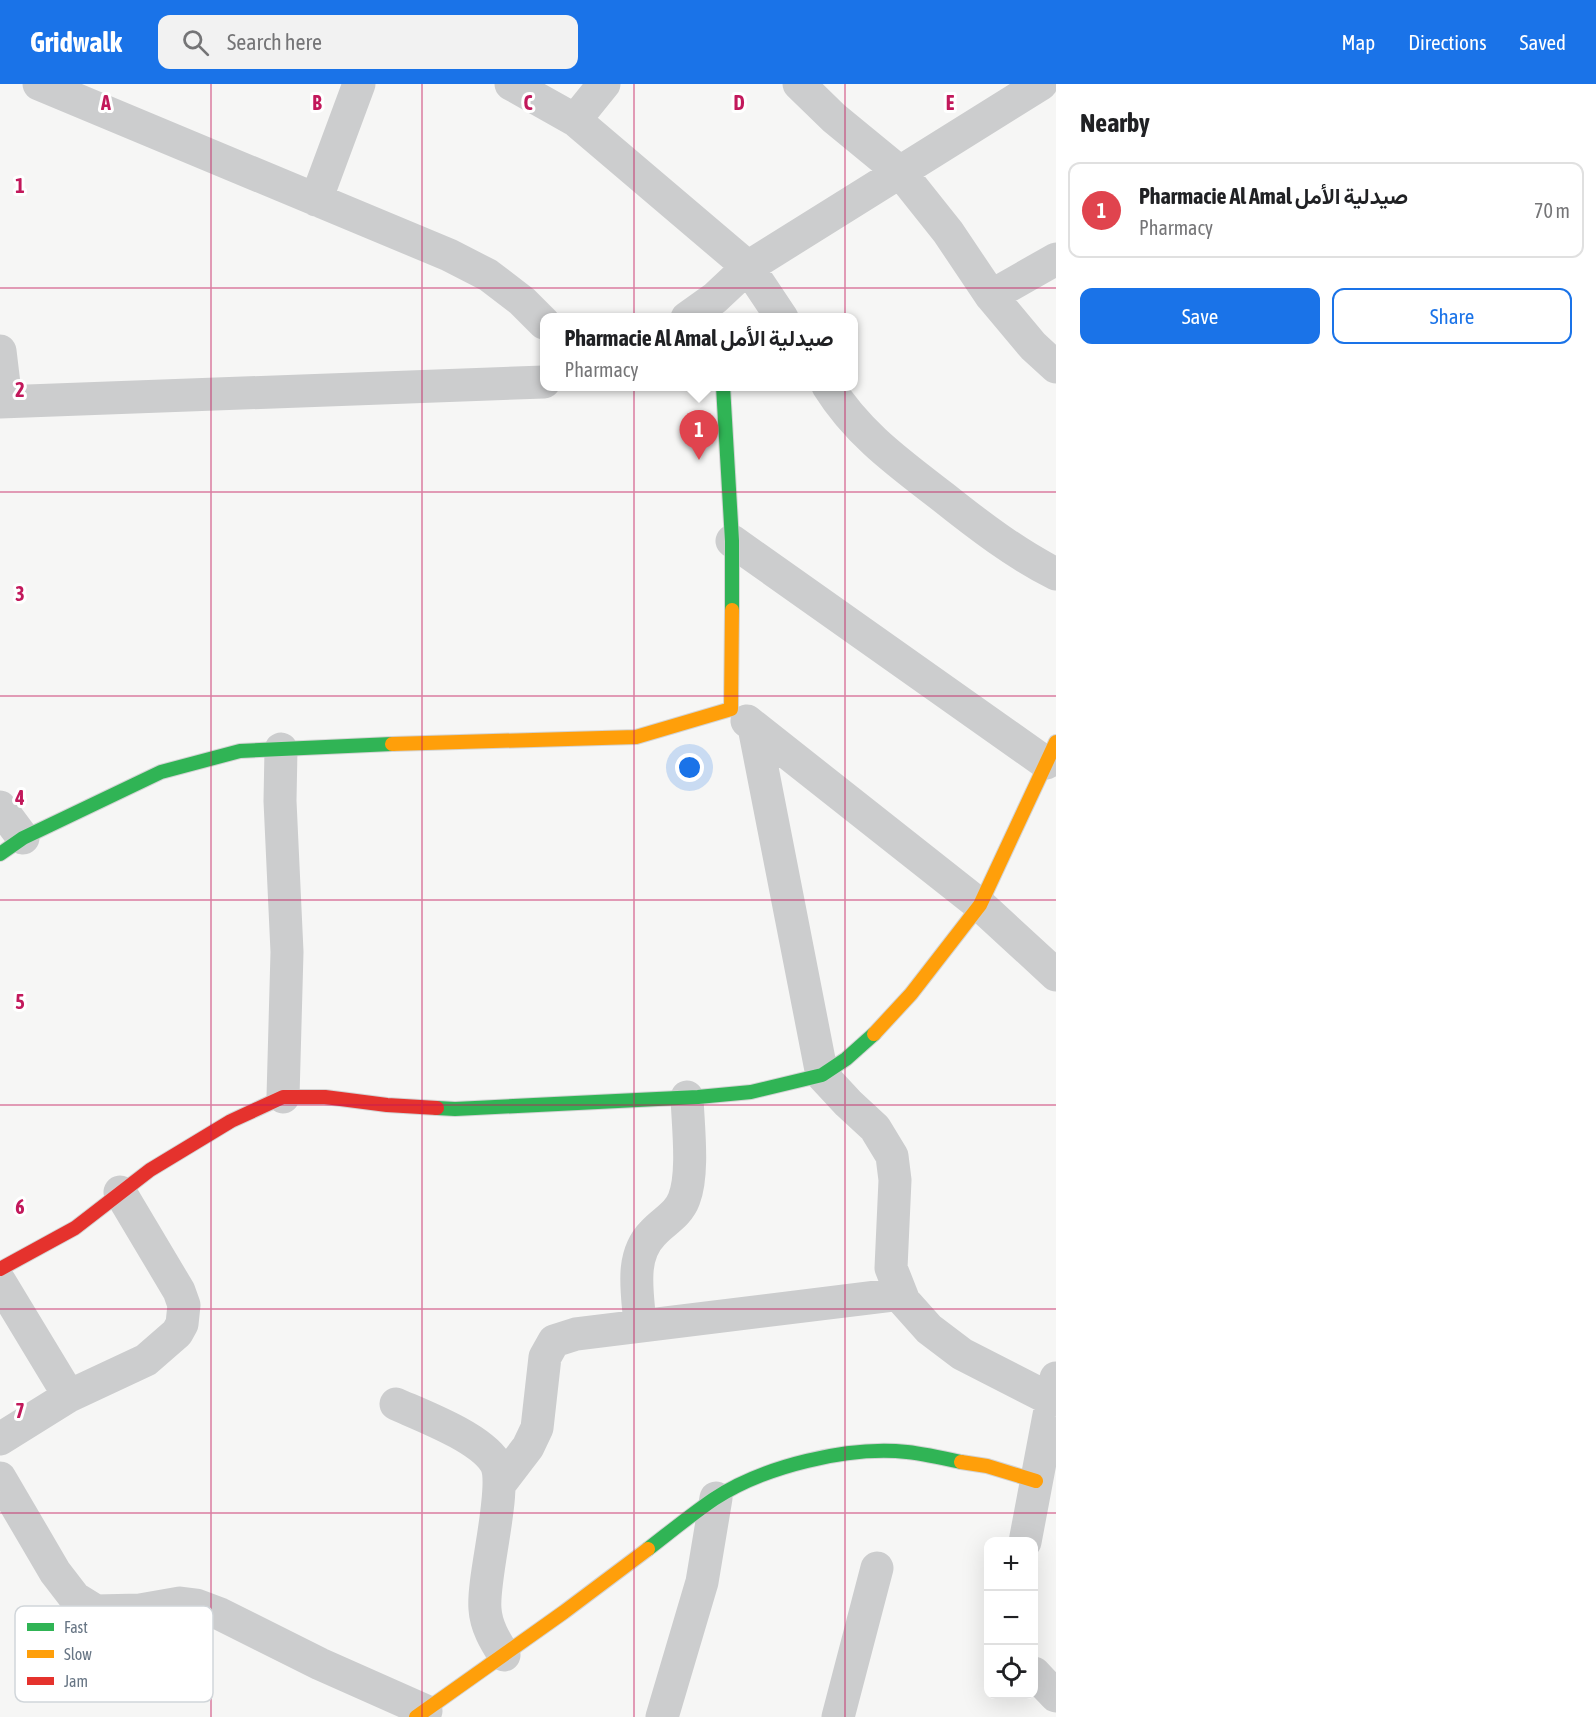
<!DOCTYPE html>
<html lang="en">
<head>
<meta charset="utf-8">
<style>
	body { margin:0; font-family:"Asap Condensed",Vazirmatn,sans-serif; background:#f2f2f2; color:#202124 }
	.controls { position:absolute; right:18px; bottom:18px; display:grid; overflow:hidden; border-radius:12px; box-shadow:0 6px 24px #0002 }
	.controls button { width:54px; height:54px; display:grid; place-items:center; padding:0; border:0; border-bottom:2px solid #e0e0e0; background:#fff; color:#202124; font:30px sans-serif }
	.you { position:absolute; left:690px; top:684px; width:21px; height:21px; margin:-15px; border:4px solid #fff; border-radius:50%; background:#1a73e8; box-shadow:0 0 0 9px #1a73e833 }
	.badge { display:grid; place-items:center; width:39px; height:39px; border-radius:50%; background:#1a73e8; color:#fff; font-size:20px; font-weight:700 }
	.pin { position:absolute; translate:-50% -50px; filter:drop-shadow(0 2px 3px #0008) }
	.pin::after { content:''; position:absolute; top:32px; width:21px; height:18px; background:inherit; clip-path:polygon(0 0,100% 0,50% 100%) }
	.popup { position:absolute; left:540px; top:229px; width:318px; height:78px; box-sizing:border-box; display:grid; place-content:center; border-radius:12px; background:#fff; filter:drop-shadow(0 2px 4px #0005); font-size:20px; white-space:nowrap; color:#757577 }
	.popup b { font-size:22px; color:#202124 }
	.popup::after { content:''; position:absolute; left:50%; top:100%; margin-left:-12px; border:12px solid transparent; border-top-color:#fff }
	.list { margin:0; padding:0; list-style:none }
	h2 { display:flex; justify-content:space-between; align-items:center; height:78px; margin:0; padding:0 24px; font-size:26px }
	h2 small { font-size:20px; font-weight:400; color:#757577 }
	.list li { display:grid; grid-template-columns:39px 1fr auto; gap:18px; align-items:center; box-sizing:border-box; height:96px; margin:0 12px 12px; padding:0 12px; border:2px solid #e0e0e0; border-radius:12px }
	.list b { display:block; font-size:22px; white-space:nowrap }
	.list p { margin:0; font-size:20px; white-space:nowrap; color:#757577 }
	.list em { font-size:20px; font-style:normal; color:#757577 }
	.actions { display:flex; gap:12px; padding:18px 24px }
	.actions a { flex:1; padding:14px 0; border:2px solid #1a73e8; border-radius:12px; text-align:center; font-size:21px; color:#1a73e8 }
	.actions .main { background:#1a73e8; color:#fff }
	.icon { flex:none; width:33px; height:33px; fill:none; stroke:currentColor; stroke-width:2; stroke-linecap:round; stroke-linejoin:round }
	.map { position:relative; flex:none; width:1056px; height:1633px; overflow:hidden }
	header { display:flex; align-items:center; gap:36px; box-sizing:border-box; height:84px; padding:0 30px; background:#1a73e8; color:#fff }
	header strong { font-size:28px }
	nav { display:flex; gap:33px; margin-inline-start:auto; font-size:21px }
	.search { width:420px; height:54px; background:#f2f2f2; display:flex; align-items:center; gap:15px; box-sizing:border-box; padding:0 21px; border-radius:12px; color:#757577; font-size:22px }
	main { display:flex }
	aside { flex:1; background:#fff }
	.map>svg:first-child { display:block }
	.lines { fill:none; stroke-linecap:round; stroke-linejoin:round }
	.fast-casing { stroke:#d3d4d4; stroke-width:16 }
	.slow-casing { stroke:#d3d4d4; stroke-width:16 }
	.jam-casing { stroke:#d3d4d4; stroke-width:16 }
	.street { stroke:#cccdce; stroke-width:33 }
	.fast { stroke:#30b455; stroke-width:14 }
	.slow { stroke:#ff9f0a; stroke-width:14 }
	.jam { stroke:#e5322d; stroke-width:14 }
	.grid { fill:none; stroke:#c2185b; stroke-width:1.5; stroke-opacity:0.55 }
	.key { fill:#fff; stroke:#d1d6da; stroke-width:1.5 }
	.key-label { font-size:16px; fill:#677584 }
	.grid-label { font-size:20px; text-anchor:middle; font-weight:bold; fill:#c2185b; stroke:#fff; stroke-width:6; stroke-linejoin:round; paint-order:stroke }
</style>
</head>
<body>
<header>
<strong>Gridwalk</strong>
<div class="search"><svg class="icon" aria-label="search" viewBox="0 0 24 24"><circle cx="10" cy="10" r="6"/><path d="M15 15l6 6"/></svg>Search here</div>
<nav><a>Map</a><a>Directions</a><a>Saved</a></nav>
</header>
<main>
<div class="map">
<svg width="1056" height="1633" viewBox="0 0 1056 1633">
	<rect width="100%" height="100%" fill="#f6f6f5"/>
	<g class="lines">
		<g class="fast-casing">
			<path id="fast" d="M 723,302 L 732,457 L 732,526
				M 0,770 L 23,754 L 161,688 L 240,667 L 392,660
				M 437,1024 L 455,1025 L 698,1013 L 751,1008 L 822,991 L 846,975 L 874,950
				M 648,1465 C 670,1448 692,1430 714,1415 C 764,1382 848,1362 907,1368 C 925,1370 943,1374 961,1378"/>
		</g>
		<g class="slow-casing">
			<path id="slow" d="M 392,660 L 636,653 L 731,625 L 732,526
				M 874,950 L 911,910 L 980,821 L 1056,658
				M 961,1378 L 987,1382 L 1036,1397
				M 416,1633 L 564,1528 L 648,1465"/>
		</g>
		<g class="jam-casing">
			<path id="jam" d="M 0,1185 L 75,1144 L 150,1086 L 231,1037 L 283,1013 L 325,1013 L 387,1021 L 437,1024"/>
		</g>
		<path class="street" d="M 39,0 L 449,171 L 488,191 L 522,217 L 544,239
			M 511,0 L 575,36 L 748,183 L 782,234
			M 799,0 L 834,34 L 901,89 L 948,148 L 991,212 L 1033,262 L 1056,283
			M 575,36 L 604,0
			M 316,116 L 359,0
			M 991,212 L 1056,175
			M 687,234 L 715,214 L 748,183 L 1041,0
			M 0,267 L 6,317
			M 828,302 C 858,350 899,379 943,413 C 978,441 1016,470 1056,490
			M 0,318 L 544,298
			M 732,457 L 1046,679
			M 747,637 L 980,821 L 1056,891
			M 754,643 L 822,991 L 848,1019 L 875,1044 L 892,1072 L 895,1096 L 891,1184 L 904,1217 L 929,1245 L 962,1270 L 1052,1316
			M 281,665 L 280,717 L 287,868 L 283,1013
			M 0,723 L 23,754
			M 0,1198 L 69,1312
			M 640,1241 C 638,1210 629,1173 653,1149 C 664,1137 678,1131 684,1115 C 694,1089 688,1042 687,1013
			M 396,1320 C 423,1332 479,1353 495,1378 C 509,1401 482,1492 485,1525 C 486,1542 495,1557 504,1571
			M 0,1355 L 69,1312 L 146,1276 L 177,1249 L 182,1240 L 184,1221 L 179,1207 L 120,1108
			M 0,1394 L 55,1488 L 75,1514 L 96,1527 L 140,1526 L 180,1519 L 196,1521 L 220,1530 L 320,1580 L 426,1627
			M 499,1401 L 528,1363 L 537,1344 L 545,1273 L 554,1257 L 576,1250 L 901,1210
			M 1025,1458 L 1056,1294
			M 1034,1589 L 1056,1612
			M 662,1633 L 702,1498 L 716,1414
			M 838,1633 L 877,1484"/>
		<use href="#fast" class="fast"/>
		<use href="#slow" class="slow"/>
		<use href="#jam" class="jam"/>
	</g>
	<path class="grid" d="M 211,0 L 211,1633M 422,0 L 422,1633M 634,0 L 634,1633M 845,0 L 845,1633M 0,204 L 1056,204M 0,408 L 1056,408M 0,612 L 1056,612M 0,816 L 1056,816M 0,1021 L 1056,1021M 0,1225 L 1056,1225M 0,1429 L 1056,1429"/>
	<rect x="15" y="1522" width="198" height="96" rx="9" class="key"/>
	<rect x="27" y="1539" width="27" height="8" fill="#30b455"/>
	<rect x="27" y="1566" width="27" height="8" fill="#ff9f0a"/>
	<rect x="27" y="1593" width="27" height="8" fill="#e5322d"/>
	<g class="key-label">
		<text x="64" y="1549">Fast</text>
		<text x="64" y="1576">Slow</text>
		<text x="64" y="1603">Jam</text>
	</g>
	<g class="grid-label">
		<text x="106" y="26">A</text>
		<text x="317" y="26">B</text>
		<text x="528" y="26">C</text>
		<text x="739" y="26">D</text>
		<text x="950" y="26">E</text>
		<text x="20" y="109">1</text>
		<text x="20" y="313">2</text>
		<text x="20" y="517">3</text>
		<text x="20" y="721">4</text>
		<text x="20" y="925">5</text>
		<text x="20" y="1130">6</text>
		<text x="20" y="1334">7</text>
	</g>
</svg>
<div class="controls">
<button>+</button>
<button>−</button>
<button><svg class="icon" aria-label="locate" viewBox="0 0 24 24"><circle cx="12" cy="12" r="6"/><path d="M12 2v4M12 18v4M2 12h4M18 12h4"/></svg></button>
</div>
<div class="you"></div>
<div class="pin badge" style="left:699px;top:376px;background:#e0444e">1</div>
<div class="popup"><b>Pharmacie Al Amal صيدلية الأمل</b>Pharmacy</div>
</div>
<aside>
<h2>Nearby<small></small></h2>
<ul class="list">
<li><span class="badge" style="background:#e0444e">1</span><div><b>Pharmacie Al Amal صيدلية الأمل</b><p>Pharmacy</p></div><em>70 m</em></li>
</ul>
<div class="actions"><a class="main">Save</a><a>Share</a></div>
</aside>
</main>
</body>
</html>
